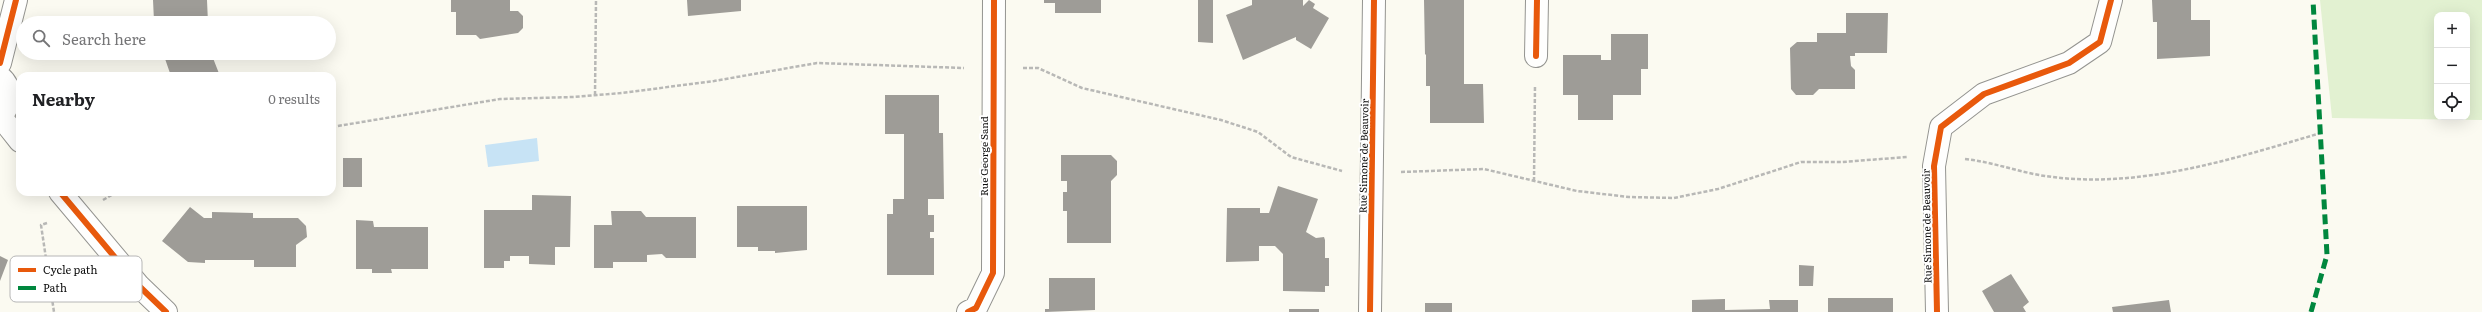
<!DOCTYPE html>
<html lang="en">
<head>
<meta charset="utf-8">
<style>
	body { margin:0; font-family:Literata,serif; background:#f6f6f6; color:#202124 }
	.controls { position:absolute; right:12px; top:12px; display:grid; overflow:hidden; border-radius:8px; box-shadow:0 4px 16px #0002 }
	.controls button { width:36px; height:36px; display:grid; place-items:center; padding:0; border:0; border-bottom:1px solid #e0e0e0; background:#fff; color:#202124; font:20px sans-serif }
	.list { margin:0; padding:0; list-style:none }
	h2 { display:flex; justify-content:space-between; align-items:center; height:52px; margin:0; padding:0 16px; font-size:17px }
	h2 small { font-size:13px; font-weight:400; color:#757577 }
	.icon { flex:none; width:22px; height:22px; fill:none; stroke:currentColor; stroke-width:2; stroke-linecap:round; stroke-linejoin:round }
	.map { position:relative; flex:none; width:2482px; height:312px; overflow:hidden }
	.search { position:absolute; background:#fff; box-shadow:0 4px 16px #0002; left:16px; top:16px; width:320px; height:44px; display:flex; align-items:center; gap:10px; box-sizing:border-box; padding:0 14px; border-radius:22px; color:#757577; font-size:15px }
	.panel { position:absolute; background:#fff; box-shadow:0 4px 16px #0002; left:16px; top:72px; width:320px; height:124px; border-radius:12px }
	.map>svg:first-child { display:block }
	.green { fill:#e2f1d1; fill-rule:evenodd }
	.water { fill:#c7e3f5 }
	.building { fill:#9e9c97 }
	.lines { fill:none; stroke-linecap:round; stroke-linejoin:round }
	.minor-casing { stroke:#949490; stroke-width:24 }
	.path { stroke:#b8b8b6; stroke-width:2.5; stroke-dasharray:4 2; stroke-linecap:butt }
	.minor { stroke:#fefefd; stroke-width:22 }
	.quiet { stroke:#00873e; stroke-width:5; stroke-dasharray:10 5; stroke-linecap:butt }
	.cycleway-casing { stroke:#fff; stroke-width:8 }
	.cycleway { stroke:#e8590c; stroke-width:6 }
	.labels { text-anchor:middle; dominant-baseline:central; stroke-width:4; stroke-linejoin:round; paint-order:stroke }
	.street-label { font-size:10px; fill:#0d0d0d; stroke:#fff }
	.key { fill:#fff; stroke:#b6b6b6; stroke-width:1 }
	.key-label { font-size:11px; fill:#0d0d0d }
</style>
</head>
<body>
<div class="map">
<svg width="2482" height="312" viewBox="0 0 2482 312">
	<rect width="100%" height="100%" fill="#fbfaf1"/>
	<path class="green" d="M 2320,0 L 2482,0 L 2482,120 L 2332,118 ZM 2437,15 L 2467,15 L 2467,117 L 2437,117 Z"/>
	<path class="water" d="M 537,138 L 539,161 L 488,167 L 485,145 Z"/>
	<path class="building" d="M 153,0 L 207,0 L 208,23 L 162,23 L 162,20 L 154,21 Z
		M 451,0 L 510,0 L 510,11 L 518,11 L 523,16 L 523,28 L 518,33 L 480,39 L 476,35 L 456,35 L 456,12 L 451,12 Z
		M 687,0 L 741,0 L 741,11 L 688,16 Z
		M 1044,0 L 1101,0 L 1101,13 L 1055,13 L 1055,3 L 1044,3 Z
		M 1198,0 L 1213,0 L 1213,43 L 1198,42 Z
		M 1252,0 L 1303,0 L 1303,6 L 1309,0 L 1315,4 L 1313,8 L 1329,18 L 1311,49 L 1296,40 L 1296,37 L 1243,60 L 1226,15 L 1252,5 Z
		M 1424,0 L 1464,0 L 1464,84 L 1483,84 L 1484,123 L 1430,123 L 1430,86 L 1426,86 L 1426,54 L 1425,55 Z
		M 2152,0 L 2191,0 L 2191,20 L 2210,20 L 2210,56 L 2157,59 L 2157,22 L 2153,22 Z
		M 1846,13 L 1888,13 L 1887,53 L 1855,53 L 1855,56 L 1850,56 L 1851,66 L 1855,70 L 1855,89 L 1819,89 L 1813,95 L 1796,95 L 1791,89 L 1790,48 L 1797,42 L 1817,42 L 1817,33 L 1846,33 Z
		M 1611,34 L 1648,34 L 1648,69 L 1641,69 L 1641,95 L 1613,95 L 1613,120 L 1578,120 L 1578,95 L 1563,95 L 1563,55 L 1601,55 L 1601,60 L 1611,60 Z
		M 163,53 L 211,53 L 220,76 L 171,76 Z
		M 885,95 L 939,95 L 939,133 L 943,133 L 944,199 L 928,199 L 928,215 L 934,215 L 934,232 L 930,232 L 930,238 L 934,238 L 934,275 L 887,275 L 887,214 L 893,214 L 893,199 L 904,199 L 904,134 L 885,134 Z
		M 1061,155 L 1111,155 L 1117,161 L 1117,175 L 1111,181 L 1111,243 L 1067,243 L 1067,211 L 1063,211 L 1063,192 L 1067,192 L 1067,181 L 1061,181 Z
		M 343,158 L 362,158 L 362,187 L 343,187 Z
		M 1278,186 L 1318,199 L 1306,232 L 1316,238 L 1324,237 L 1325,240 L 1325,258 L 1329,258 L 1329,286 L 1325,286 L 1325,292 L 1283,291 L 1283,254 L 1275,246 L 1259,246 L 1259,261 L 1226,262 L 1227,208 L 1260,208 L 1260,213 L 1269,213 Z
		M 532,195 L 571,196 L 570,247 L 555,247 L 555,265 L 529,264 L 529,256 L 510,256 L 510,261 L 504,261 L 504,268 L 484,268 L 484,210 L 532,210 Z
		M 737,206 L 807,206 L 807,250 L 775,253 L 775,251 L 758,251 L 758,247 L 737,247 Z
		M 190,207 L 204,218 L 212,218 L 212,212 L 253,213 L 253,218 L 298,218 L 306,226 L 307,237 L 296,245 L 296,267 L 254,267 L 254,260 L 205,260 L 205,263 L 188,262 L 162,241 Z
		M 611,211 L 641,211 L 646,217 L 696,217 L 696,258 L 666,258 L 662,254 L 647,255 L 647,262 L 613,262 L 613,268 L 594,268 L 594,225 L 612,225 Z
		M 356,220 L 373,221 L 374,227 L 428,227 L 428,269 L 391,269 L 392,273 L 372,273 L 372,269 L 356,269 Z
		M 0,256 L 8,260 L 0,281 Z
		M 1799,265 L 1814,266 L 1813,286 L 1799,286 Z
		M 2011,274 L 2029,302 L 2023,307 L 2026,312 L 1994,312 L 1982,291 Z
		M 1049,278 L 1095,278 L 1095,310 L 1045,312 L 1045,309 L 1049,309 Z
		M 1828,298 L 1893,298 L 1893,312 L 1828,312 Z
		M 1725,299 L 1725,310 L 1770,309 L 1769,300 L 1798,300 L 1798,312 L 1692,312 L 1692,300 Z
		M 2169,300 L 2171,312 L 2113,312 L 2112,307 Z
		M 1425,303 L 1452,303 L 1452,312 L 1425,312 Z
		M 1289,309 L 1319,309 L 1319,312 L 1289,312 Z"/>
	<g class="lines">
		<g class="minor-casing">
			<path id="minor" d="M 1536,56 L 1537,0
				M 0,63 L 16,0
				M 0,77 C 13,88 11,106 0,117
				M 1,117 L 20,141
				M 60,192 L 139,286 L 166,312
				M 968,312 L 976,308 L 993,273 L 994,0
				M 1370,312 L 1374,0
				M 1937,312 L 1934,166 L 1941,127 L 1984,94 L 2069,63 L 2100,42 L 2111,0"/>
		</g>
		<path class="path" d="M 1023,68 L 1038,68 L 1082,88 L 1221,120 L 1258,132 L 1291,157 L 1342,171
			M 595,95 L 596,0
			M 332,127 L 500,99 L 574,97 L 622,93 L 714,81 L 817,63 L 964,68
			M 1965,159 C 1993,162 2018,172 2045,176 C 2139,190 2232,159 2321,133
			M 1401,172 L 1484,169 L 1577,191 L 1629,197 L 1674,198 L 1718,189 L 1801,162 L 1842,162 L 1907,157
			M 1534,181 L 1535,85
			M 103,200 L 117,192
			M 47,223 L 41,225 L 54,312"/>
		<use href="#minor" class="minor"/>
		<path class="quiet" d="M 2311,312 L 2327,255 L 2313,0"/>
		<g class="cycleway-casing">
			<path id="cycleway" d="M 1536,56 L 1537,0
				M 0,63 L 16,0
				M 60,192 L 139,286 L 166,312
				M 968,312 L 976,308 L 993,273 L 994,0
				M 1370,312 L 1374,0
				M 1937,312 L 1934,166 L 1941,127 L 1984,94 L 2069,63 L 2100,42 L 2111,0"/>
		</g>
		<use href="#cycleway" class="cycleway"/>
	</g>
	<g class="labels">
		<g class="street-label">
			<text transform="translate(983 156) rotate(-90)">Rue George Sand</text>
			<text transform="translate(1363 156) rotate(-89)">Rue Simone de Beauvoir</text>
			<text transform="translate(1926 226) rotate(-91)">Rue Simone de Beauvoir</text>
		</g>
	</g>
	<rect x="10" y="256" width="132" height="46" rx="6" class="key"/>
	<rect x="18" y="268" width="18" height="4" fill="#e8590c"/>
	<rect x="18" y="286" width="18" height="4" fill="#00873e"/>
	<g class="key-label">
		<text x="43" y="274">Cycle path</text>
		<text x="43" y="292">Path</text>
	</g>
</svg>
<div class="controls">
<button>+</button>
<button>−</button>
<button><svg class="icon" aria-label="locate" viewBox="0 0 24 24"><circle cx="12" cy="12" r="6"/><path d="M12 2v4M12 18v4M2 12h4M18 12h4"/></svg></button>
</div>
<div class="search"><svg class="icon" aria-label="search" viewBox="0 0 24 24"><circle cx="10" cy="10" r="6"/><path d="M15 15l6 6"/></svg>Search here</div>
<section class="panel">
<h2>Nearby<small>0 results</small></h2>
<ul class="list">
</ul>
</section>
</div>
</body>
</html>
